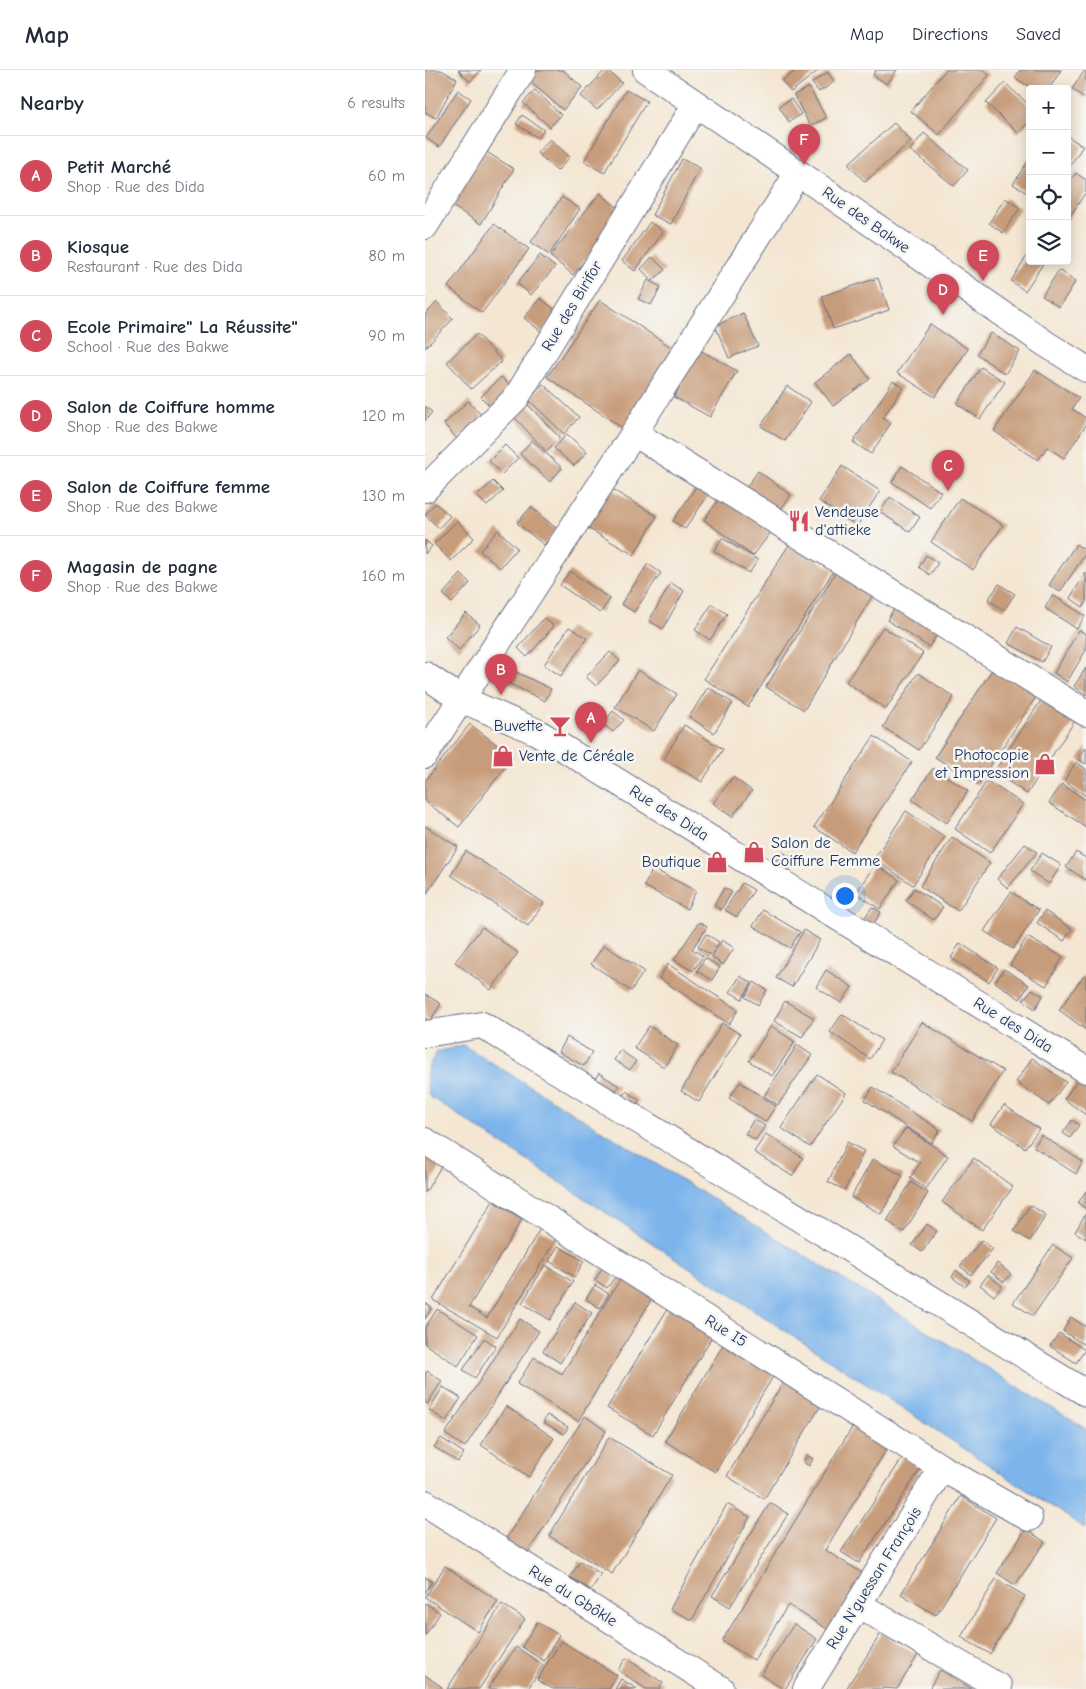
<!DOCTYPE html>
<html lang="en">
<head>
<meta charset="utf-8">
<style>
	body { margin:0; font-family:"Comic Neue",sans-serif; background:#f6f6f7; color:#1f2937 }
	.controls { position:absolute; right:15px; top:15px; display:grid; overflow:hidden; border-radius:5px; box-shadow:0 2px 12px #0003 }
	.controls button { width:45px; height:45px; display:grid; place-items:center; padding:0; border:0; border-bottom:1px solid #e0e1e3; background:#fff; color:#1f2937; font:25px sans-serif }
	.you { position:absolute; left:419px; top:825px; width:18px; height:18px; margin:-12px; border:4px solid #fff; border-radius:50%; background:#1a73e8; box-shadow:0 0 0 8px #1a73e833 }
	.badge { display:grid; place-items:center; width:32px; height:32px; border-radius:50%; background:#d1495b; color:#fff; font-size:16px; font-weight:700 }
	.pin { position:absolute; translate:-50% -41px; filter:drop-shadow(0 1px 2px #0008) }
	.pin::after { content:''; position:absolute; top:26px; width:18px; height:15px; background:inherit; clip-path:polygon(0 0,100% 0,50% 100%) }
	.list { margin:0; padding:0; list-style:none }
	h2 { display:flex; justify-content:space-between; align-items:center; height:65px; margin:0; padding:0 20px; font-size:21px }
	h2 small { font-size:16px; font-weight:400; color:#747a83 }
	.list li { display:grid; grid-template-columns:32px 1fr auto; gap:15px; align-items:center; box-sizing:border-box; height:80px; padding:0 20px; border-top:1px solid #e0e1e3 }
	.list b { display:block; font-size:19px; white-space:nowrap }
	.list p { margin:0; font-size:16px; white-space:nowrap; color:#747a83 }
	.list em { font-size:16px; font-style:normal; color:#747a83 }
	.icon { flex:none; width:28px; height:28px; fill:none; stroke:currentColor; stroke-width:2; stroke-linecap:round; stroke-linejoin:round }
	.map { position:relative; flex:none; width:661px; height:1619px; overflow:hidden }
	header { display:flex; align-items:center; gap:30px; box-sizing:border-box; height:70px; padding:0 25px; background:#fff; border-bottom:1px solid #e0e1e3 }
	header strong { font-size:24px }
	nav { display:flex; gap:28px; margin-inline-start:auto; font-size:18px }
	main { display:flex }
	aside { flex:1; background:#fff }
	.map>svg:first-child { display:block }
	.water { fill:#7bb4eb; stroke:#4b72a4 }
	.building { fill:#c79c7a }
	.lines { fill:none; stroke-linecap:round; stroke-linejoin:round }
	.minor-casing { stroke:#676f87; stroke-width:28 }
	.minor { stroke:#fff; stroke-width:26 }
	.labels { text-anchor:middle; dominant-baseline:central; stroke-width:5; stroke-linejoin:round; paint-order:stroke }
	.street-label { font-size:16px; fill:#1b2f5e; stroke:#f6f6f2 }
	.poi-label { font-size:16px; fill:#1b2f5e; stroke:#f6f6f2; text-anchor:start }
</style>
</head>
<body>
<header>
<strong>Map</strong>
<nav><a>Map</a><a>Directions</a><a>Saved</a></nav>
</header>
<main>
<aside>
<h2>Nearby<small>6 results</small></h2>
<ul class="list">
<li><span class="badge">A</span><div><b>Petit Marché</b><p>Shop · Rue des Dida</p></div><em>60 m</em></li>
<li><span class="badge">B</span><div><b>Kiosque</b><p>Restaurant · Rue des Dida</p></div><em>80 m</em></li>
<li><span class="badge">C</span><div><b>Ecole Primaire&quot; La Réussite&quot;</b><p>School · Rue des Bakwe</p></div><em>90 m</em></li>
<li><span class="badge">D</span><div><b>Salon de Coiffure homme</b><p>Shop · Rue des Bakwe</p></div><em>120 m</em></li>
<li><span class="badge">E</span><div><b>Salon de Coiffure femme</b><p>Shop · Rue des Bakwe</p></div><em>130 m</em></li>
<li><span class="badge">F</span><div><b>Magasin de pagne</b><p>Shop · Rue des Bakwe</p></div><em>160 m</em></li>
</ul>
</aside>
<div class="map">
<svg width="661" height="1619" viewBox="0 0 661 1619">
	<rect width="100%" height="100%" fill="#f6f6f2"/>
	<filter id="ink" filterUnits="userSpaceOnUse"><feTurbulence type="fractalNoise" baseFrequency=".02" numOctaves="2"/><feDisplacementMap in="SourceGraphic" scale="10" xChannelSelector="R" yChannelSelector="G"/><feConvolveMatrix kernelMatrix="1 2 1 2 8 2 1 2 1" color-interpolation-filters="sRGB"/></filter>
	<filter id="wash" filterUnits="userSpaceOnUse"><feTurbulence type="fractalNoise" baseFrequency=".0096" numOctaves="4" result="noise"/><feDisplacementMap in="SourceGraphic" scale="20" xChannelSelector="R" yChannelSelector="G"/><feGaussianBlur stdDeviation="1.12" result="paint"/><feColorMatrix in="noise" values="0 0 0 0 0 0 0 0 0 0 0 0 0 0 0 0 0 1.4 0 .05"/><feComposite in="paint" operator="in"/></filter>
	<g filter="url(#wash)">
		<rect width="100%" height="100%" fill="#f4e6d2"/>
		<path class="water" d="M 38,975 L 661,1359 L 661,1459 L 4,1026 C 0,1003 0,1001 12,982 Z"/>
		<g id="blocks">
			<path class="building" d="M 0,0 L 16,0 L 32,9 L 11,48 L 0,42 Z
				M 33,0 L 56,0 L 45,12 Z
				M 112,0 L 138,0 L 157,17 L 138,40 L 103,10 Z
				M 180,0 L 182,0 L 197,13 L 172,40 L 156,26 Z
				M 372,0 L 394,0 L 366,22 L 357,11 Z
				M 451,0 L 472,0 L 462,14 L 448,5 Z
				M 521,0 L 558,0 L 564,5 L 514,65 L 486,41 Z
				M 595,0 L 636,0 L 624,19 L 608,19 L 590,8 Z
				M 660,0 L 661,0 L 661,29 L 647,19 Z
				M 403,2 L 409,12 L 394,22 L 387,13 Z
				M 580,13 L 605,36 L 605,51 L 593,63 L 561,33 Z
				M 384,17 L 401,48 L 385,56 L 369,25 Z
				M 33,20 L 46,29 L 14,77 L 1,68 Z
				M 110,20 L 136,45 L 125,57 L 98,33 Z
				M 201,20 L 222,31 L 179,103 L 159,91 Z
				M 366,29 L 376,44 L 364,52 L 354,36 Z
				M 97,45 L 119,60 L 113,68 L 91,54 Z
				M 469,53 L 486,71 L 440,112 L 423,94 Z
				M 499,63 L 543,100 L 529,116 L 485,80 Z
				M 642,66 L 658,76 L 642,100 Z
				M 125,69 L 145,87 L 132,101 L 112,83 Z
				M 60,81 L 89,99 L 56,154 L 27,136 Z
				M 605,88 L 605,125 L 588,114 Z
				M 257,89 L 275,98 L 246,154 L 227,145 Z
				M 651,103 L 661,110 L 661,122 L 642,151 L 642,115 Z
				M 175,123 L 198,142 L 148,205 L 125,186 Z
				M 137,127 L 155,139 L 124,185 L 106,172 Z
				M 580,128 L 595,138 L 578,163 L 564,153 Z
				M 225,152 L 238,162 L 210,201 L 197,191 Z
				M 69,154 L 104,179 L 57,243 L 23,217 Z
				M 603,184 L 605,185 L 605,191 L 614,191 L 618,194 L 600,221 L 586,211 Z
				M 115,185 L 130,197 L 106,225 L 92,213 Z
				M 227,187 L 240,200 L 227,211 L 216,199 Z
				M 634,200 L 651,211 L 634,237 L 617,226 Z
				M 453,208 L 464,240 L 408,259 L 397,226 Z
				M 223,210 L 236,217 L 226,235 L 213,229 Z
				M 115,228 L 132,241 L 117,262 L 99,248 Z
				M 175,230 L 252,281 L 199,359 L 122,307 Z
				M 12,232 L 28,249 L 0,278 L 0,245 Z
				M 318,243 L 333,276 L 304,288 L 290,256 Z
				M 505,254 L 543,279 L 510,327 L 472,303 Z
				M 566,263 L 595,281 L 580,304 L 552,284 Z
				M 52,264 L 77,291 L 46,319 L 22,292 Z
				M 275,280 L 312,301 L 285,347 L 249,327 Z
				M 426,284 L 445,309 L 408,336 L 390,312 Z
				M 556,297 L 580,312 L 555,349 L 532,334 Z
				M 610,300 L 654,328 L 647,339 L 661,348 L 661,355 L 639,388 L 622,377 L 613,390 L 569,361 Z
				M 76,307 L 89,320 L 69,340 L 56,327 Z
				M 468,311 L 478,317 L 458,348 L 466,353 L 446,384 L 428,372 Z
				M 118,314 L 154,347 L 139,364 L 104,330 Z
				M 362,316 L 386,332 L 360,371 L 336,356 Z
				M 43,331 L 58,347 L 33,370 L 19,354 Z
				M 103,335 L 135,368 L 121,381 L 90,348 Z
				M 0,336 L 7,342 L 0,351 Z
				M 142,364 L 162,382 L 149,396 L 129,378 Z
				M 107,370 L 137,398 L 125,412 L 95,384 Z
				M 80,375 L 93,388 L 77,404 L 64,391 Z
				M 417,396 L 455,421 L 432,456 L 394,431 Z
				M 477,396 L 516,422 L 505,438 L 467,412 Z
				M 333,401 L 366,425 L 353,443 L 320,419 Z
				M 68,411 L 78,421 L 62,436 L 52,426 Z
				M 272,415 L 284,424 L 260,459 L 248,451 Z
				M 183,417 L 232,446 L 209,485 L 159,456 Z
				M 296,426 L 346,462 L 328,486 L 279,450 Z
				M 465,427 L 495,447 L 485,462 L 455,442 Z
				M 535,428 L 578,455 L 548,500 L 506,472 Z
				M 10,433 L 25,446 L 14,458 L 0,445 Z
				M 106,437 L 132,459 L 119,475 L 92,453 Z
				M 32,451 L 49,468 L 26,491 L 9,474 Z
				M 73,460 L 92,478 L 75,498 L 55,481 Z
				M 297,468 L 333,490 L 324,503 L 289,481 Z
				M 0,470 L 7,476 L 0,484 Z
				M 365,473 L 409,500 L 323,637 L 279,609 Z
				M 651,474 L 661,481 L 661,483 L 635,522 L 624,515 Z
				M 501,485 L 513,493 L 505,505 L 494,497 Z
				M 223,494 L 236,503 L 209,542 L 196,534 Z
				M 412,500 L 449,523 L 379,640 L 341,617 Z
				M 145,501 L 185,529 L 175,543 L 135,515 Z
				M 661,503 L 661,532 L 658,537 L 645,528 Z
				M 36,504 L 45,513 L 27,533 L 18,524 Z
				M 246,513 L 259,521 L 238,559 L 224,551 Z
				M 574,514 L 590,524 L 579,540 L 563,530 Z
				M 628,525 L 660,546 L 652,559 L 620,538 Z
				M 473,533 L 515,560 L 504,577 L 462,550 Z
				M 287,534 L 302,544 L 285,570 L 270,560 Z
				M 41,543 L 55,555 L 34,580 L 20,567 Z
				M 119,548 L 129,556 L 102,587 L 93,578 Z
				M 144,557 L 162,568 L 136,606 L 119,595 Z
				M 458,557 L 498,583 L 461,639 L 421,612 Z
				M 592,557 L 626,577 L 617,592 L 583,573 Z
				M 654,560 L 661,564 L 661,580 L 642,612 L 629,603 Z
				M 185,582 L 195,591 L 171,616 L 161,607 Z
				M 81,597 L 126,619 L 120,631 L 75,609 Z
				M 569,597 L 612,625 L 553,715 L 510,687 Z
				M 661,598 L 661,625 L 649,616 Z
				M 213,600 L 252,624 L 229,661 L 190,637 Z
				M 493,603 L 529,627 L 494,680 L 458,657 Z
				M 283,617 L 308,633 L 289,663 L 264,647 Z
				M 620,624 L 653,646 L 602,724 L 569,702 Z
				M 188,641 L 199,650 L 188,662 L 178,654 Z
				M 45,654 L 88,687 L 34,757 L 0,731 L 0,711 Z
				M 259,655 L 298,679 L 277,712 L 239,689 Z
				M 449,666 L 487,692 L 427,782 L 389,757 Z
				M 661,677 L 661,694 L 653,689 Z
				M 651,692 L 661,699 L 661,726 L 639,711 Z
				M 508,698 L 543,721 L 522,753 L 487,730 Z
				M 308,707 L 327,721 L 307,747 L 288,733 Z
				M 562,711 L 598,734 L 565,783 L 530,759 Z
				M 637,714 L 661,730 L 661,757 L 624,733 Z
				M 481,741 L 520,767 L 488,815 L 449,789 Z
				M 0,756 L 33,777 L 0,826 Z
				M 527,767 L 565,793 L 533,841 L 495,816 Z
				M 600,774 L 612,782 L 583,818 L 572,809 Z
				M 41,781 L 119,833 L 103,856 L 26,805 Z
				M 355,781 L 370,789 L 359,808 L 345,798 Z
				M 651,782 L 661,788 L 661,810 L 641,797 Z
				M 617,783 L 636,795 L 624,814 L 605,801 Z
				M 450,794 L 474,810 L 455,839 L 431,823 Z
				M 228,799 L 271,821 L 262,839 L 219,816 Z
				M 317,813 L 329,820 L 312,847 L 300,840 Z
				M 299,818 L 307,822 L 296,840 L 289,835 Z
				M 489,818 L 518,837 L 509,850 L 481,831 Z
				M 586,822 L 614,840 L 588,879 L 559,861 Z
				M 447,837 L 456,842 L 447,856 L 438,850 Z
				M 338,840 L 375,862 L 365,878 L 328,856 Z
				M 620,841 L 647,859 L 639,871 L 612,853 Z
				M 274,852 L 282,857 L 267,879 L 278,886 L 268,901 L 249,890 Z
				M 57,857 L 93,883 L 66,920 L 30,892 Z
				M 379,860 L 395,870 L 367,917 L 351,908 Z
				M 281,864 L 294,872 L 286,885 L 273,877 Z
				M 602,867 L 638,887 L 621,916 L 585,895 Z
				M 297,870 L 309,878 L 298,895 L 287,887 Z
				M 535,873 L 573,898 L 564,912 L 526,888 Z
				M 179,875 L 219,901 L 206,921 L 166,894 Z
				M 280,888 L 295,897 L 287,910 L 272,901 Z
				M 243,894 L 313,940 L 304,954 L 234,908 Z
				M 579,899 L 604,915 L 595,929 L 570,912 Z
				M 401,900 L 427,917 L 416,933 L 391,917 Z
				M 659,905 L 661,907 L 661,960 L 634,940 Z
				M 315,906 L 327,913 L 317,929 L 305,922 Z
				M 329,912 L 342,920 L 333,935 L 320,927 Z
				M 607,919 L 618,926 L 610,939 L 598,930 Z
				M 0,924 L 16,934 L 5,951 L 0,948 Z
				M 360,931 L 389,948 L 377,967 L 349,951 Z
				M 417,944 L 457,970 L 445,989 L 405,962 Z
				M 497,952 L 578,1001 L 547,1051 L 466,1002 Z
				M 297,953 L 315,964 L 274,1032 L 256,1021 Z
				M 224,956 L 253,975 L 239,997 L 209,978 Z
				M 346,956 L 370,972 L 347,1006 L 324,991 Z
				M 142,967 L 167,982 L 159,996 L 134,982 Z
				M 372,975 L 387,985 L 353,1035 L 339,1026 Z
				M 195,980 L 211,991 L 205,1000 L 189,990 Z
				M 607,988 L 641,1012 L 624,1035 L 591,1012 Z
				M 174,1003 L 194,1016 L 188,1024 L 169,1011 Z
				M 392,1004 L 421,1023 L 385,1077 L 356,1058 Z
				M 655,1006 L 661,1011 L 661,1045 L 639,1029 Z
				M 315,1012 L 351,1036 L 340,1052 L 304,1028 Z
				M 448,1017 L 515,1060 L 506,1073 L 440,1030 Z
				M 201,1021 L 214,1030 L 211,1036 L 197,1027 Z
				M 579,1035 L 614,1059 L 600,1078 L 566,1054 Z
				M 329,1049 L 340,1056 L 330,1070 L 320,1064 Z
				M 647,1050 L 654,1055 L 645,1068 L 638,1063 Z
				M 481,1058 L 523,1086 L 501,1119 L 485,1108 L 495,1093 L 468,1076 Z
				M 341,1064 L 378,1088 L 367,1106 L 329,1082 Z
				M 616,1065 L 658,1092 L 651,1104 L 609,1077 Z
				M 422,1072 L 439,1081 L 420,1120 L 403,1112 Z
				M 0,1084 L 17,1095 L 0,1123 Z
				M 549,1088 L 588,1117 L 557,1160 L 517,1132 Z
				M 448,1089 L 478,1106 L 456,1144 L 426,1127 Z
				M 486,1112 L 503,1123 L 479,1162 L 462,1151 Z
				M 661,1121 L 661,1139 L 653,1133 Z
				M 68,1131 L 97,1149 L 44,1237 L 62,1248 L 115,1159 L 131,1169 L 72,1267 L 8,1230 Z
				M 605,1135 L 621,1145 L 605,1171 L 589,1161 Z
				M 661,1143 L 661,1169 L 650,1162 Z
				M 502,1154 L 512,1161 L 497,1182 L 487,1175 Z
				M 557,1170 L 568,1179 L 546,1205 L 535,1196 Z
				M 628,1175 L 648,1188 L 608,1246 L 588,1233 Z
				M 133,1176 L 159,1191 L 150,1207 L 124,1191 Z
				M 572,1193 L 586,1204 L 579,1212 L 566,1202 Z
				M 120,1195 L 148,1212 L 125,1250 L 97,1233 Z
				M 177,1198 L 190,1207 L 182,1218 L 170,1210 Z
				M 531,1200 L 545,1211 L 540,1217 L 527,1207 Z
				M 199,1203 L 231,1222 L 153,1351 L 92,1314 L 109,1287 L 137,1304 Z
				M 563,1205 L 577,1216 L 569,1226 L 555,1215 Z
				M 170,1215 L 184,1224 L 175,1238 L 161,1229 Z
				M 150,1232 L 167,1243 L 135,1293 L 118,1281 Z
				M 0,1233 L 7,1237 L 0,1249 Z
				M 245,1235 L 290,1262 L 228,1365 L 182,1338 Z
				M 12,1239 L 53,1265 L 33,1296 L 0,1274 L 0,1258 Z
				M 646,1247 L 661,1257 L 661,1276 L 638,1261 Z
				M 95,1249 L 114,1261 L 40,1377 L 20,1364 Z
				M 634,1263 L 660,1280 L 651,1293 L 625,1276 Z
				M 59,1268 L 71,1276 L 50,1308 L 38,1300 Z
				M 301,1270 L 352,1300 L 290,1402 L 240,1371 Z
				M 2,1301 L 17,1311 L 2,1334 L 0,1332 L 0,1305 Z
				M 360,1309 L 398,1332 L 339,1429 L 302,1406 Z
				M 18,1317 L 36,1328 L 21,1351 L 4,1340 Z
				M 81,1336 L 129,1368 L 104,1407 L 56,1375 Z
				M 122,1345 L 143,1357 L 139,1364 L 118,1352 Z
				M 160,1346 L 181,1361 L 100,1487 L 78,1473 Z
				M 429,1354 L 464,1375 L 400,1480 L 439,1504 L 405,1561 L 363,1535 L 329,1590 L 297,1571 Z
				M 184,1367 L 247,1405 L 187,1504 L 124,1466 Z
				M 16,1368 L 39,1383 L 33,1392 L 9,1377 Z
				M 382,1385 L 388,1389 L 384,1396 L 378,1392 Z
				M 478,1387 L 496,1398 L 434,1493 L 416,1482 Z
				M 536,1426 L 571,1448 L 511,1545 L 476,1524 Z
				M 345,1433 L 363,1444 L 305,1537 L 287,1526 Z
				M 302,1434 L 325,1447 L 267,1550 L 245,1539 Z
				M 601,1459 L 620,1472 L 590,1515 L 572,1503 Z
				M 155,1491 L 176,1504 L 166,1520 L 145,1507 Z
				M 20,1496 L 73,1531 L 53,1562 L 0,1527 Z
				M 0,1507 L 7,1512 L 0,1523 Z
				M 571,1509 L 600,1526 L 565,1584 L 536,1567 Z
				M 0,1533 L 15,1543 L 0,1566 Z
				M 77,1534 L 100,1549 L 54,1619 L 22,1619 Z
				M 112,1552 L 134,1565 L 119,1591 L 97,1577 Z
				M 369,1554 L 392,1569 L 360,1619 L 358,1619 L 336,1605 Z
				M 456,1563 L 493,1585 L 472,1619 L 459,1618 L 458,1619 L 421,1619 Z
				M 136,1571 L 192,1605 L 184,1619 L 128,1619 L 112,1610 Z
				M 91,1577 L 118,1595 L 103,1619 L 63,1619 Z
				M 201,1588 L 238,1613 L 234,1619 L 221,1619 L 193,1600 Z
				M 515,1600 L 547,1619 L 504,1619 Z
				M 0,1605 L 17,1617 L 16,1619 L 0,1619 Z
				M 196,1609 L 212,1619 L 190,1619 Z"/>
		</g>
	</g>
	<g filter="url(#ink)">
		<use href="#blocks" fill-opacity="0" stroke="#676f87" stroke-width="1"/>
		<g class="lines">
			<g class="minor-casing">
				<path id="minor" d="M 221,0 L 391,115 L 621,274 L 661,299
					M 0,156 L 98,0
					M 209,363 L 661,643
					M 0,419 L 91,328 L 271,34
					M 0,605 L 36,629 L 112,662 L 661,1000
					M 0,685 L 209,363 L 373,103
					M 0,964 L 57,955 L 661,1323
					M 0,1071 L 517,1398 L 604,1448
					M 0,1433 L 296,1619
					M 434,1535 L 574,1617
					M 381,1619 L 517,1398"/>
			</g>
			<use href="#minor" class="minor"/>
		</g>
	</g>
	<defs>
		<g id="restaurant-bare" transform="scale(1.725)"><path d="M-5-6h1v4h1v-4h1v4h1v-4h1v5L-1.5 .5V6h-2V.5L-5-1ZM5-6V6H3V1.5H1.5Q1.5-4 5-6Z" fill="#d1495b" stroke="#f6f6f2" stroke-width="2.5" paint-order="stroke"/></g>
		<g id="bar-bare" transform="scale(1.725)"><path d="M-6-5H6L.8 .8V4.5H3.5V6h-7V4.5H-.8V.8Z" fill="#d1495b" stroke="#f6f6f2" stroke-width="2.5" paint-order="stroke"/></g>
		<g id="shop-bare" transform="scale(1.725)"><path d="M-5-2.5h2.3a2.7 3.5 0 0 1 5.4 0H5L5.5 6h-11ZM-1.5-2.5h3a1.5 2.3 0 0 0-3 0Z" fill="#d1495b" stroke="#f6f6f2" stroke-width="2.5" paint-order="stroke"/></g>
	</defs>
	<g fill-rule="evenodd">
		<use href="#restaurant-bare" x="374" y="451"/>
		<use href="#bar-bare" x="135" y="656"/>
		<use href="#shop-bare" x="78" y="686"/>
		<use href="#shop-bare" x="620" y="694"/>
		<use href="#shop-bare" x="329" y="782"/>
		<use href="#shop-bare" x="292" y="792"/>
	</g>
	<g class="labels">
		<g class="street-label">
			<text transform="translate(441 150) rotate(35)">Rue des Bakwe</text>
			<text transform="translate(147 236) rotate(-59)">Rue des Birifor</text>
			<text transform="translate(244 743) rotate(32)">Rue des Dida</text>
			<text transform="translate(588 955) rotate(32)">Rue des Dida</text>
			<text transform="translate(301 1261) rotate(32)">Rue I5</text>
			<text transform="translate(449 1508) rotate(-58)">Rue N'guessan François</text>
			<text transform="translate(148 1526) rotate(32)">Rue du Gbôkle</text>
		</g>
		<g class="poi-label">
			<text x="390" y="442">Vendeuse<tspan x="390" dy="18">d'attieke</tspan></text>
			<text x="118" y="656" text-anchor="end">Buvette</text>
			<text x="604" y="685" text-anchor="end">Photocopie<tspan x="604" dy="18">et Impression</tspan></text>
			<text x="94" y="686">Vente de Céréale</text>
			<text x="346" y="773">Salon de<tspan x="346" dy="18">Coiffure Femme</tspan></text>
			<text x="276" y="792" text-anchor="end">Boutique</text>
		</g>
	</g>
</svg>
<div class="controls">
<button>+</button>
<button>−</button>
<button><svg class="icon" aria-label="locate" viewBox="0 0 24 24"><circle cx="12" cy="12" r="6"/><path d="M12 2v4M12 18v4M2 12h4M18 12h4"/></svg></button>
<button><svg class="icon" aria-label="layers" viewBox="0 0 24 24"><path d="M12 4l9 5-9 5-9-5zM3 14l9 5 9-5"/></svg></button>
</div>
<div class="you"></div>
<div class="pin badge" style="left:166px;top:673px">A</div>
<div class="pin badge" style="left:76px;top:625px">B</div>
<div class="pin badge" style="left:523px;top:421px">C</div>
<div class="pin badge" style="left:518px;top:245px">D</div>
<div class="pin badge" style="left:558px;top:211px">E</div>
<div class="pin badge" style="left:379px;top:95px">F</div>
</div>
</main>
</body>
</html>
